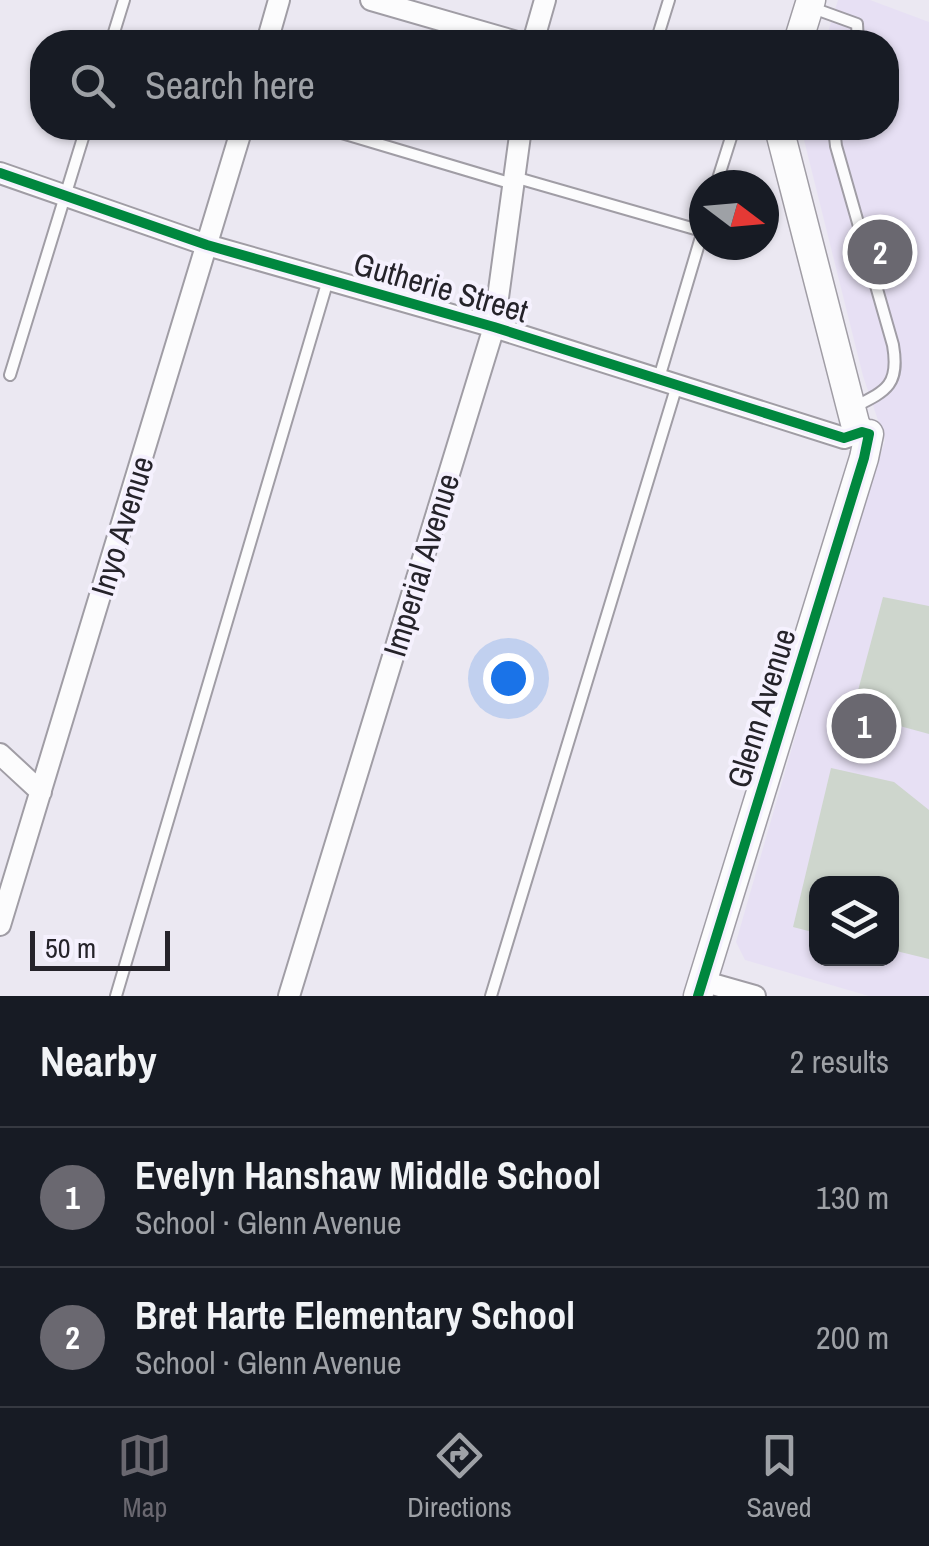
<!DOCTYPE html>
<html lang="en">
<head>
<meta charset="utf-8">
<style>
	body { margin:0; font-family:"Archivo Narrow",sans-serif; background:#20242c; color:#f1f3f6 }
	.controls { position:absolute; right:30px; bottom:30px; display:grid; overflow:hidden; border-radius:20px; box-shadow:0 2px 8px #0004 }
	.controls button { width:90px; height:90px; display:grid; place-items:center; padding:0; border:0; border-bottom:2px solid #363941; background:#171b24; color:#f1f3f6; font:50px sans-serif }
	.compass { position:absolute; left:689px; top:170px; width:90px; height:90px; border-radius:50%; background:#171b24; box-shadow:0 2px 8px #0004; rotate:106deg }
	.scale { position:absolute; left:30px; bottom:25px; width:140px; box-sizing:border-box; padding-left:10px; border:5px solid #25232a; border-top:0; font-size:28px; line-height:35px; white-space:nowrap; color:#25232a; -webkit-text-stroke:8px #f5f1fe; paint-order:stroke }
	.you { position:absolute; left:508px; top:678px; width:35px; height:35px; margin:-25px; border:8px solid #fff; border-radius:50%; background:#1a73e8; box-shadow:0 0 0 15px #1a73e833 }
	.badge { display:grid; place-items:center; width:65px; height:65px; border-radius:50%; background:#6a6870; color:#fff; font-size:32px; font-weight:700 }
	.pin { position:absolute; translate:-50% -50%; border:5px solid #fff; box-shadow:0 2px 10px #0006 }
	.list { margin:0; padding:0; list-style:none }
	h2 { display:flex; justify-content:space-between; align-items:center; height:130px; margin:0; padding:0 40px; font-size:42px }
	h2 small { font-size:32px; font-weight:400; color:#9ea1a6 }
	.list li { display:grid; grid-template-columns:65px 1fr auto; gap:30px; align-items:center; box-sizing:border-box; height:140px; padding:0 40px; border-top:2px solid #363941 }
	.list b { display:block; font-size:38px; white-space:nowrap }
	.list p { margin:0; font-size:32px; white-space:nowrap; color:#9ea1a6 }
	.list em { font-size:32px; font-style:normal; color:#9ea1a6 }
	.icon { flex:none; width:55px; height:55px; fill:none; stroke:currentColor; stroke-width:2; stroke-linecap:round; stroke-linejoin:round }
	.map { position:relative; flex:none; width:929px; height:996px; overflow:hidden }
	.search { position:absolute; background:#171b24; box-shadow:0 2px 8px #0004; left:30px; right:30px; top:30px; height:110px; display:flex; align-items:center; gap:25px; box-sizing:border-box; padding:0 35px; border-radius:40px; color:#9ea1a6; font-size:38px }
	.sheet { height:410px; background:#171b24 }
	nav { display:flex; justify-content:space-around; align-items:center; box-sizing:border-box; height:140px; border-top:2px solid #363941; background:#171b24; font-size:28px; color:#9ea1a6 }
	nav a { display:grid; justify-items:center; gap:5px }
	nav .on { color:#6a6870 }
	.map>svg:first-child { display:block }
	.built { fill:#e7e0f4; fill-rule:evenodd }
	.pitch { fill:#ced6cd }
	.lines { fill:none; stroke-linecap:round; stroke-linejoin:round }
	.lane-casing { stroke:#a09da5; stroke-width:14 }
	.street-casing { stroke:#a09da5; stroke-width:24 }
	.secondary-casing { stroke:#a09da5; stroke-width:31 }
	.lane { stroke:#fcfcfd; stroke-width:10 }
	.street { stroke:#fcfcfd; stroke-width:20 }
	.secondary { stroke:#fcfcfd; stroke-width:28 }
	.cycleway-casing { stroke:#f5f1fe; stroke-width:16 }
	.cycleway { stroke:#00873e; stroke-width:10 }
	.labels { text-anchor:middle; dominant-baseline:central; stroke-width:8; stroke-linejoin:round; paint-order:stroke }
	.street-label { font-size:32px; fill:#25232a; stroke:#f5f1fe }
</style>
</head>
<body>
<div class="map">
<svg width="929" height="996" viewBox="0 0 929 996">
	<rect width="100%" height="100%" fill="#ebe8f2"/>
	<path class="built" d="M 838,0 L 870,0 L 929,22 L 929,996 L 869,996 L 745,960 L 736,942 L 849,550 L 885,441 L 863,376 L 801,128 L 886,128 L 886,42 L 825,42 ZM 816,884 L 892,884 L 892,958 L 816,958 Z"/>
	<path class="pitch" d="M 883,597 L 929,606 L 929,734 L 852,713 Z
		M 831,768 L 894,782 L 929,810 L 929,959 L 892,950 L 892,884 L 816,884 L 816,933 L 793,927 Z"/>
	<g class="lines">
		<g class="lane-casing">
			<path id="lane" d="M 810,7 L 857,24 L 858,42
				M 111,42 L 124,0
				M 656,42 L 669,0
				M 325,128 L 513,184
				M 834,128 L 836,146 L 893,345 C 900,386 886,391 852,408
				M 514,177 L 702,231
				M 716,185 L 734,128
				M 10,375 L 86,128
				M 659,378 L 704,227
				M 116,996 L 328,280
				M 491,996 L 677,385"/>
		</g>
		<g class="street-casing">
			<path id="street" d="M 371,0 L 517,42
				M 267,42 L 279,0
				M 533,42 L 545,0
				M 0,173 L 207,245 L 494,327 L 844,438 L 862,432 L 869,434
				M 0,754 L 41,792
				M 0,925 L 242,128
				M 702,981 L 755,996
				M 289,996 L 494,327 L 521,128"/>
		</g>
		<g class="secondary-casing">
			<path id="secondary" d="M 798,42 L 811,0
				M 779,128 L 856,427 L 862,432
				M 698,996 L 864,458 L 869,434"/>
		</g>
		<use href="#lane" class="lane"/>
		<use href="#street" class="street"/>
		<use href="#secondary" class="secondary"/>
		<g class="cycleway-casing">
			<path id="cycleway" d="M 0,173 L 207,245 L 494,327 L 844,438 L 862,432 L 869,434 L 864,458 L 698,996"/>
		</g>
		<use href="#cycleway" class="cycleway"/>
	</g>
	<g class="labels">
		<g class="street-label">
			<text transform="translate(441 287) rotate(16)">Gutherie Street</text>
			<text transform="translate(122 526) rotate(-73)">Inyo Avenue</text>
			<text transform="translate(421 565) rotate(-73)">Imperial Avenue</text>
			<text transform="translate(761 708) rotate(-73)">Glenn Avenue</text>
		</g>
	</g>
</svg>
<div class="controls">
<button><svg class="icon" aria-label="layers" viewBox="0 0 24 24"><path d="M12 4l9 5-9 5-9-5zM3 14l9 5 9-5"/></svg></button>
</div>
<svg class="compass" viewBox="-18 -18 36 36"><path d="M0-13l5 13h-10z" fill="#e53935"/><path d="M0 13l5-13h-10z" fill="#9ea1a6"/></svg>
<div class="scale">50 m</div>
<div class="you"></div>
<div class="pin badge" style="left:864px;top:726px">1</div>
<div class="pin badge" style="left:880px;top:252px">2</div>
<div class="search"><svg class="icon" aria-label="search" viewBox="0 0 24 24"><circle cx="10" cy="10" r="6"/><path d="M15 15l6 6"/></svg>Search here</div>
</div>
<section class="sheet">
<h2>Nearby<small>2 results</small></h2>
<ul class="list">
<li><span class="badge">1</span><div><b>Evelyn Hanshaw Middle School</b><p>School · Glenn Avenue</p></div><em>130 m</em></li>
<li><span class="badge">2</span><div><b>Bret Harte Elementary School</b><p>School · Glenn Avenue</p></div><em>200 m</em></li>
</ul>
</section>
<nav>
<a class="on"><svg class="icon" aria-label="map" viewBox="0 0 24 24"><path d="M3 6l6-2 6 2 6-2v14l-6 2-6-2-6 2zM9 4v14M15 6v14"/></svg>Map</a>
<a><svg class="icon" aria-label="directions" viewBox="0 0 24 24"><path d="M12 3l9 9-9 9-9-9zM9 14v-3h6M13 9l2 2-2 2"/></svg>Directions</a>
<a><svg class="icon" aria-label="saved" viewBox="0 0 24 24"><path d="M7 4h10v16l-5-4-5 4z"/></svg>Saved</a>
</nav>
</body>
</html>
